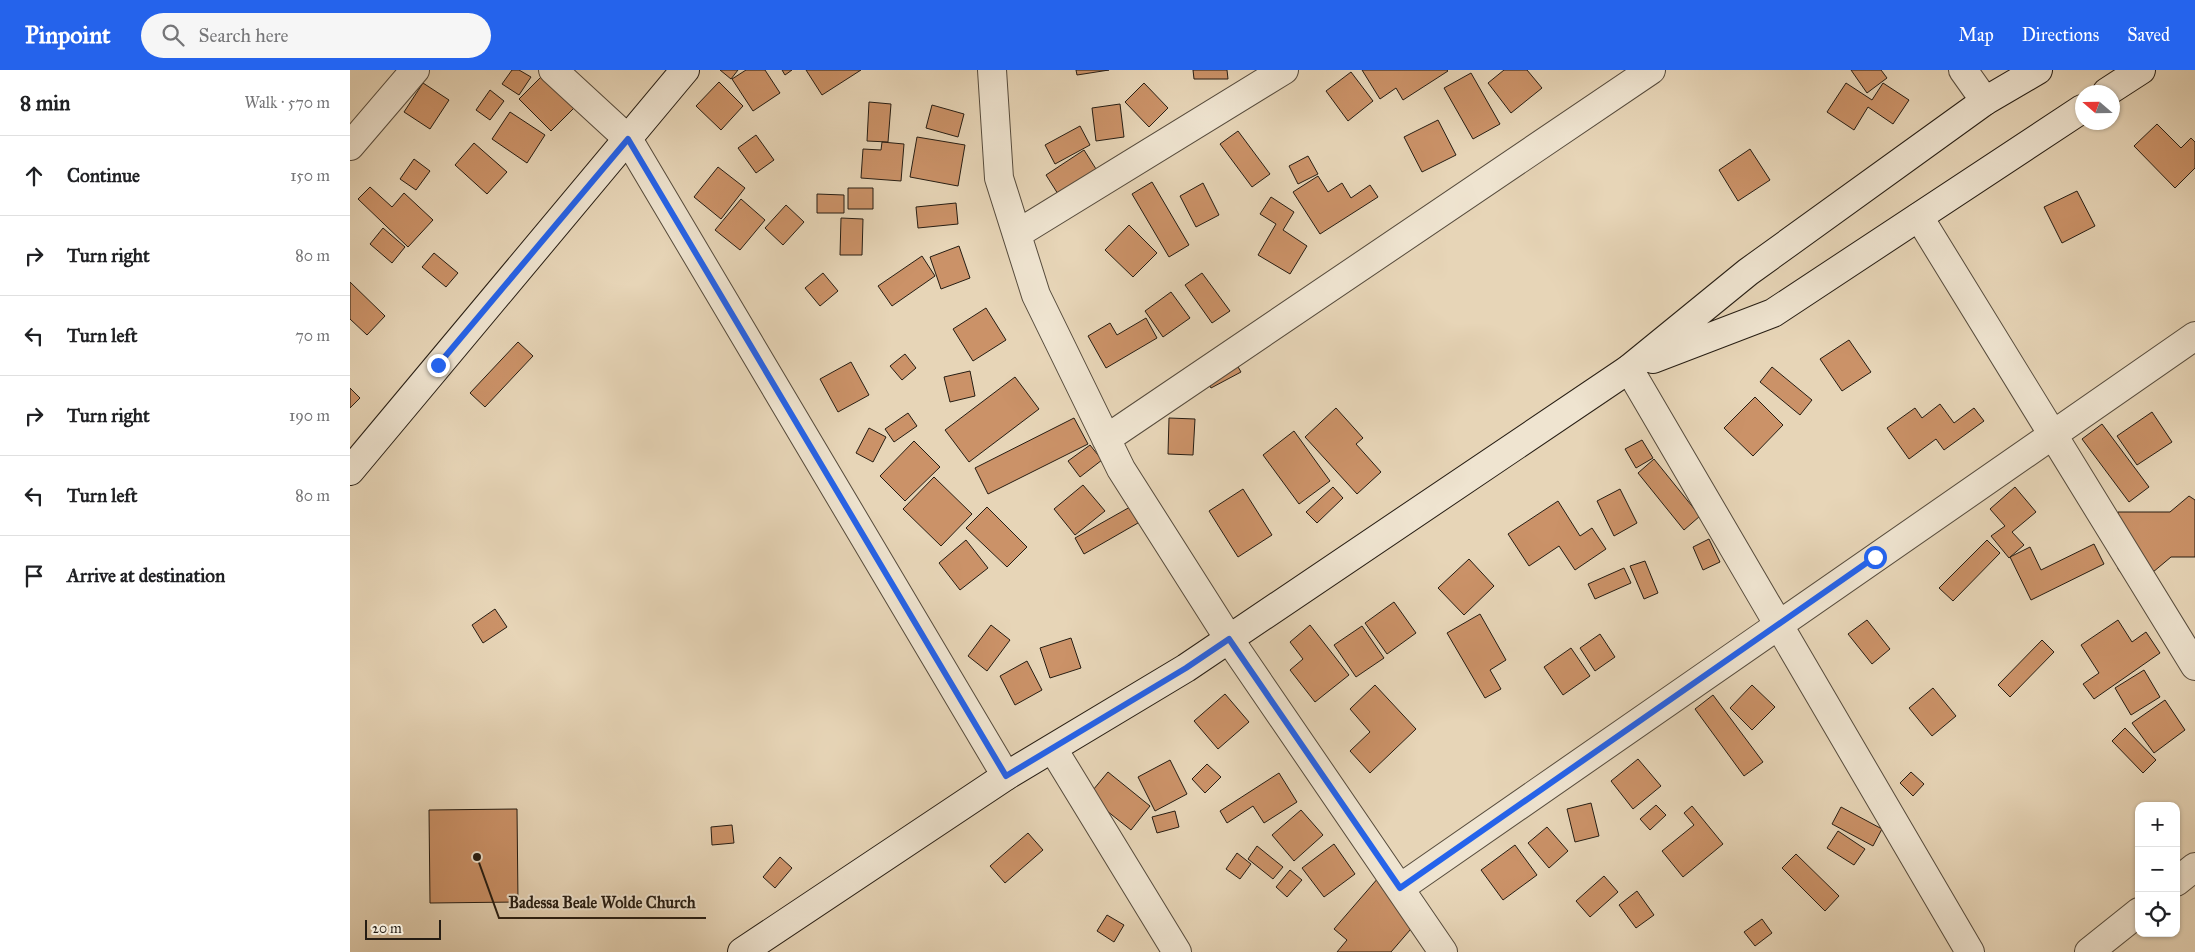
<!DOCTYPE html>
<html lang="en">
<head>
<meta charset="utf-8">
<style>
	body { margin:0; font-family:"IM FELL Great Primer",serif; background:#f6f6f6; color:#202124 }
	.controls { position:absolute; right:15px; bottom:15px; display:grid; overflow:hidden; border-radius:10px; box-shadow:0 1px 4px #0004 }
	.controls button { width:45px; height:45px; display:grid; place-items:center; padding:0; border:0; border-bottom:1px solid #e0e0e0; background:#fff; color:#202124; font:25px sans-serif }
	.compass { position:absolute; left:1725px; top:15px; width:45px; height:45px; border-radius:50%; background:#fff; box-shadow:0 1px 4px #0004; rotate:290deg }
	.scale { position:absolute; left:15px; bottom:12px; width:76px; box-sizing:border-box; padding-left:5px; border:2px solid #261d13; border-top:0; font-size:14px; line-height:18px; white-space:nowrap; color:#261d13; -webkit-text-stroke:4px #efe4d0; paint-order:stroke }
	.stop { position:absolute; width:15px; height:15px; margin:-11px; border:4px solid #2563eb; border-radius:50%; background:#fff }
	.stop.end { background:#2563eb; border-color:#fff; box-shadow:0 1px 5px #0008 }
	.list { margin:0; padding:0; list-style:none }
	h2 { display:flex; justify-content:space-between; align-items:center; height:65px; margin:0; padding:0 20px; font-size:21px }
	h2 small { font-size:16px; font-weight:400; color:#757577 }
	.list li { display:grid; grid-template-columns:32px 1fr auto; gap:15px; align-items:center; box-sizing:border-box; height:80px; padding:0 20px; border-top:1px solid #e0e0e0 }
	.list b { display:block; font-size:19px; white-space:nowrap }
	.list em { font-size:16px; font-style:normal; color:#757577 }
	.icon { flex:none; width:28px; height:28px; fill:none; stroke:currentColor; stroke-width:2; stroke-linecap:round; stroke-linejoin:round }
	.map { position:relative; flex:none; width:1845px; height:882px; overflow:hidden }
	header { display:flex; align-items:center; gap:30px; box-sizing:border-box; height:70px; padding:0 25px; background:#2563eb; color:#fff }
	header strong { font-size:24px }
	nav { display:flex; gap:28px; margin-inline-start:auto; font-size:18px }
	.search { width:350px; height:45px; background:#f6f6f6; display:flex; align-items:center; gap:12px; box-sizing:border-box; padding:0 18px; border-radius:28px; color:#757577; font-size:19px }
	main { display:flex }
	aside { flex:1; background:#fff }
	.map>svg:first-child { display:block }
	.building { fill:#cb9268; stroke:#261d13 }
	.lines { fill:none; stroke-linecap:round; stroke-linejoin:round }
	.street-casing { stroke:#564b3c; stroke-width:30 }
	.secondary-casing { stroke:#261d13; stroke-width:30 }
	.street { stroke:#efe4d0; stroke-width:28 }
	.secondary { stroke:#efe4d0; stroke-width:28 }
	.route { stroke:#2563eb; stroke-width:6 }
	.leader { fill:none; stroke:#261d13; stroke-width:2 }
	.callout-dot { fill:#261d13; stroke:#efe4d0; stroke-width:2 }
	.callout-label { font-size:16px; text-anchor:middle; font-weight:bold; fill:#261d13; stroke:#efe4d0; stroke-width:4; stroke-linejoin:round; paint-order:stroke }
</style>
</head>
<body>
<header>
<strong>Pinpoint</strong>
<div class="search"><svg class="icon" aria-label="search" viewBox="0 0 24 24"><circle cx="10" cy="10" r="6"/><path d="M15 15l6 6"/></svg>Search here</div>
<nav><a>Map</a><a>Directions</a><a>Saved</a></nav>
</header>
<main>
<aside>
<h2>8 min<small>Walk · 570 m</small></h2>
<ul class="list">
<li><svg class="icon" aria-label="ahead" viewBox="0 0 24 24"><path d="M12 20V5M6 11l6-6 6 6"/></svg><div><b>Continue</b></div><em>150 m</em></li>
<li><svg class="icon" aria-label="right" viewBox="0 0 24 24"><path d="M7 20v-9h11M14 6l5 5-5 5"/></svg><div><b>Turn right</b></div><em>80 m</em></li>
<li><svg class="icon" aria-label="left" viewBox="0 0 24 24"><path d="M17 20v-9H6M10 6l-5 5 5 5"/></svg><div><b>Turn left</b></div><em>70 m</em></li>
<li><svg class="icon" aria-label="right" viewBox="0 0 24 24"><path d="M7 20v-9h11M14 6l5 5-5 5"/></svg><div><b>Turn right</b></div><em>190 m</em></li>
<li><svg class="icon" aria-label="left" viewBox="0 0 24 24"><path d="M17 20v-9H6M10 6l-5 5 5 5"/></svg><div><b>Turn left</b></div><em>80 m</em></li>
<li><svg class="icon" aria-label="arrive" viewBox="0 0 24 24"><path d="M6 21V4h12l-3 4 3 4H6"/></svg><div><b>Arrive at destination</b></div></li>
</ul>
</aside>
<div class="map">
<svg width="1845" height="882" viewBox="0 0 1845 882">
	<rect width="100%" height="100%" fill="#e7d5b7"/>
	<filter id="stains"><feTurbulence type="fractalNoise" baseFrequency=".004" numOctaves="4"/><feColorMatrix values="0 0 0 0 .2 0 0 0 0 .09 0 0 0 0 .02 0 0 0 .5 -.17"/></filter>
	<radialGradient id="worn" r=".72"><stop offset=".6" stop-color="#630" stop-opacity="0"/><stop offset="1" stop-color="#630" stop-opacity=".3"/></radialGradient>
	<path class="building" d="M 162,0 L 169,0 L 181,7 L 169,25 L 152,14 Z
		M 370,0 L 388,0 L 381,9 Z
		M 396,0 L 415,0 L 430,23 L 403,41 L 382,9 Z
		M 432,0 L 442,0 L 435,5 Z
		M 456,0 L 511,0 L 472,25 Z
		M 726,0 L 759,0 L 727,5 Z
		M 843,0 L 877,0 L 878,9 L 844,9 Z
		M 1012,0 L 1097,0 L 1098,1 L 1053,30 L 1046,18 L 1030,29 Z
		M 1154,0 L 1177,0 L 1192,18 L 1161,43 L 1138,13 Z
		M 1501,0 L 1531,0 L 1537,8 L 1517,23 Z
		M 197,1 L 229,33 L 201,61 L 169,29 Z
		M 1001,2 L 1023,31 L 998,51 L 976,21 Z
		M 1121,3 L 1150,54 L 1123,69 L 1094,18 Z
		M 369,12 L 393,36 L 371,60 L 346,36 Z
		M 73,13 L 99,30 L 80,59 L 54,42 Z
		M 794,13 L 818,38 L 799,57 L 775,32 Z
		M 1496,13 L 1522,30 L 1533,13 L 1559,30 L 1543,54 L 1518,37 L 1504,60 L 1477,42 Z
		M 140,20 L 154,31 L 140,50 L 126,40 Z
		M 519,32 L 541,34 L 538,72 L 517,71 Z
		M 770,34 L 774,67 L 746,71 L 742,38 Z
		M 582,35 L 614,44 L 608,67 L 576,58 Z
		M 160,42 L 195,65 L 177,93 L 142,69 Z
		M 1088,50 L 1106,85 L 1072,102 L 1054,67 Z
		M 1807,54 L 1831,78 L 1841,68 L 1845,72 L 1845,98 L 1825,118 L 1784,76 Z
		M 730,56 L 740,75 L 705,94 L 695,75 Z
		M 888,61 L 920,104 L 902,117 L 870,74 Z
		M 406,65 L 424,90 L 406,103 L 388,78 Z
		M 567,67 L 615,75 L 608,116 L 560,107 Z
		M 532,72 L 554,74 L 551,111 L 511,108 L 513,79 L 531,80 Z
		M 124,73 L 157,102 L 137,124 L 105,95 Z
		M 1400,79 L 1420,110 L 1388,131 L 1369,100 Z
		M 734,80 L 746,99 L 708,124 L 696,105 Z
		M 958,86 L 968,104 L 948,114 L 939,96 Z
		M 64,89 L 80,101 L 66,120 L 50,109 Z
		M 368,97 L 395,118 L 371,149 L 344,127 Z
		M 968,106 L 978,122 L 992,113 L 1001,128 L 1020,115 L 1028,127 L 970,164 L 943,122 Z
		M 802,112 L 839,175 L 819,187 L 782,124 Z
		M 853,113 L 869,145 L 846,157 L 830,126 Z
		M 20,117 L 42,137 L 54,123 L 83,150 L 58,177 L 8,129 Z
		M 498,118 L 523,118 L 523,139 L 498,139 Z
		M 1727,121 L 1745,156 L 1712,173 L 1694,137 Z
		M 467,124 L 494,125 L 494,143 L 467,143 Z
		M 921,127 L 944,142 L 933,160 L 957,176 L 940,204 L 908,185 L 926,154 L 910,144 Z
		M 391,129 L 415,150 L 390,180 L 365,160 Z
		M 606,133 L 608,154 L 568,158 L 566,137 Z
		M 436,135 L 454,152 L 433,175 L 415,158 Z
		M 491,148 L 513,149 L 512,185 L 490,185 Z
		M 779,155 L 807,183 L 783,207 L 755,180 Z
		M 33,158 L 55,177 L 42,193 L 20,174 Z
		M 609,176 L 620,208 L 591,219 L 580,187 Z
		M 84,183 L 108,203 L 96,217 L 72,197 Z
		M 572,186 L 585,206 L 542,236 L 528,216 Z
		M 473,203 L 488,221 L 470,236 L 455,218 Z
		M 852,203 L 880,241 L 862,253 L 835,215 Z
		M 0,212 L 35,246 L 17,265 L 0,249 Z
		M 821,222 L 840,248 L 813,267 L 795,241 Z
		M 636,238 L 656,270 L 623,291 L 603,259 Z
		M 796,248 L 807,268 L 756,298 L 738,266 L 760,253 L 767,265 Z
		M 1499,270 L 1521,302 L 1492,321 L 1470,289 Z
		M 168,272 L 183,286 L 135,337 L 120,323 Z
		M 879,281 L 891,302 L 861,318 L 849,297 Z
		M 555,284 L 566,298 L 552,310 L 540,296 Z
		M 501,292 L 519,325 L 488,342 L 470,309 Z
		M 1422,297 L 1462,330 L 1450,345 L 1410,312 Z
		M 620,301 L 625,326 L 600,332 L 594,307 Z
		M 665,307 L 689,339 L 619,392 L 595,360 Z
		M 0,318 L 10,328 L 0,338 Z
		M 1405,327 L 1433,355 L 1403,386 L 1374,358 Z
		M 1590,334 L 1604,353 L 1624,338 L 1634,351 L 1594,380 L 1586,369 L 1559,389 L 1537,358 L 1565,338 L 1572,348 Z
		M 986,338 L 1013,368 L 1006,374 L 1031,402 L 1007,424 L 955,367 Z
		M 1802,342 L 1822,372 L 1787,395 L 1767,366 Z
		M 558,343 L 567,356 L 544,372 L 535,359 Z
		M 724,348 L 738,374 L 638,424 L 625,398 Z
		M 819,348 L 845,349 L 843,385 L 818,384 Z
		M 1752,354 L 1799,417 L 1779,432 L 1732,369 Z
		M 519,358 L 536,367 L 523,392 L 506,383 Z
		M 944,361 L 980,411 L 949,434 L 913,385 Z
		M 1292,370 L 1303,388 L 1286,398 L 1275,379 Z
		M 564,371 L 590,397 L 555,431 L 530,406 Z
		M 740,375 L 752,390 L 730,407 L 718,391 Z
		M 1304,389 L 1350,446 L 1334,460 L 1288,403 Z
		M 584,407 L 622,444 L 591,476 L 553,439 Z
		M 733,415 L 755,441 L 725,465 L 704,439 Z
		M 983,417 L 993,428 L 967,453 L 956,442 Z
		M 1665,417 L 1686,442 L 1662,462 L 1674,475 L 1659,488 L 1641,466 L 1655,456 L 1640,439 Z
		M 893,419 L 922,465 L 888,487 L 859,441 Z
		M 1270,419 L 1287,453 L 1264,466 L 1247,431 Z
		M 1839,426 L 1845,430 L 1845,487 L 1821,487 L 1784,518 L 1768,499 L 1768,442 L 1820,442 Z
		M 1208,431 L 1230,466 L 1242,458 L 1256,479 L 1225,500 L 1209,476 L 1179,496 L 1158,464 Z
		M 637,437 L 677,477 L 657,497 L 616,458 Z
		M 780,437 L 788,453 L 734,484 L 725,468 Z
		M 1359,469 L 1370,492 L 1353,500 L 1343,477 Z
		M 616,470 L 638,498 L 610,520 L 589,493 Z
		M 1637,470 L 1650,483 L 1603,531 L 1589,518 Z
		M 1744,474 L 1754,494 L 1681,530 L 1660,487 L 1680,477 L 1691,500 Z
		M 1119,489 L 1144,516 L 1114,545 L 1088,518 Z
		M 1295,491 L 1308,523 L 1294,529 L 1280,496 Z
		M 1274,498 L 1281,513 L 1245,529 L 1238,514 Z
		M 1044,532 L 1066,563 L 1037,584 L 1015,553 Z
		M 145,539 L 157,557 L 133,573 L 122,555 Z
		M 1130,544 L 1156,590 L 1140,600 L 1151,619 L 1135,628 L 1097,563 Z
		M 1517,550 L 1540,579 L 1522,594 L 1498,564 Z
		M 1768,550 L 1782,572 L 1796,562 L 1810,583 L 1744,629 L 1733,614 L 1749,603 L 1731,575 Z
		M 641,555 L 660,570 L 637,601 L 618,586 Z
		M 960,555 L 999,605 L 965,632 L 940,600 L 953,589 L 940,572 Z
		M 1012,556 L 1034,588 L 1006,607 L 984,575 Z
		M 1250,564 L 1265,587 L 1245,601 L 1230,578 Z
		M 721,568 L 731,598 L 700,608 L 690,578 Z
		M 1692,570 L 1704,582 L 1660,627 L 1648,615 Z
		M 1221,578 L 1240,606 L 1213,625 L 1194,597 Z
		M 677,591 L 692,620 L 665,635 L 650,606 Z
		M 1794,600 L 1810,627 L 1781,645 L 1765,618 Z
		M 1025,615 L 1066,659 L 1020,703 L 1000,681 L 1020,662 L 1000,639 Z
		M 1402,615 L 1425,637 L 1402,660 L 1380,638 Z
		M 1583,618 L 1606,646 L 1582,666 L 1559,638 Z
		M 875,624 L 899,652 L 868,679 L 844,651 Z
		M 1363,625 L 1413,692 L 1394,706 L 1345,639 Z
		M 1815,630 L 1835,660 L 1804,683 L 1782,653 Z
		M 1775,658 L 1806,690 L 1793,703 L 1762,671 Z
		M 1288,689 L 1311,716 L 1283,739 L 1261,711 Z
		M 820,690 L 837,724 L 805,741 L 788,707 Z
		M 857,694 L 871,707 L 855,723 L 842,709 Z
		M 758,702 L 800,736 L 781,760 L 738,726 Z
		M 1561,702 L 1574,714 L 1563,726 L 1550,713 Z
		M 929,703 L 947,732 L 914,753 L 903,736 L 877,753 L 870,741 Z
		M 1241,733 L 1249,766 L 1225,772 L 1217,739 Z
		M 1306,735 L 1316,745 L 1300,760 L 1290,749 Z
		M 1342,736 L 1373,774 L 1333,807 L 1312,781 L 1344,755 L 1334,743 Z
		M 1491,737 L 1532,759 L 1523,776 L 1482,754 Z
		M 167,739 L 168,832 L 80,833 L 79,740 Z
		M 951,740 L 973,765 L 944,791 L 922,765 Z
		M 825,741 L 829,757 L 807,763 L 802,747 Z
		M 382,755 L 384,773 L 362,775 L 361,757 Z
		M 1197,757 L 1218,781 L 1199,798 L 1178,773 Z
		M 1488,761 L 1515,779 L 1504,795 L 1477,778 Z
		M 678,763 L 693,780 L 655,813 L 640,796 Z
		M 984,774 L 1005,804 L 974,827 L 952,798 Z
		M 1165,775 L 1187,805 L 1153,830 L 1131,800 Z
		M 907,776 L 933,797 L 923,809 L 898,789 Z
		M 887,783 L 901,794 L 890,809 L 876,799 Z
		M 1446,784 L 1489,826 L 1475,841 L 1432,798 Z
		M 430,787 L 442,798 L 425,818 L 413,807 Z
		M 940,800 L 952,810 L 937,827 L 926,817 Z
		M 1254,806 L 1268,822 L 1240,847 L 1226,831 Z
		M 1029,807 L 1073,845 L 1041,882 L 987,882 L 997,870 L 984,859 Z
		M 1287,821 L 1304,845 L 1286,858 L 1269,835 Z
		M 757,845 L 774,855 L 764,872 L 747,861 Z
		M 1412,849 L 1422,863 L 1405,876 L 1394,862 Z"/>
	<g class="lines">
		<g class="street-casing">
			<path id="street" d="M 203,0 L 278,69 L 656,706
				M 642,0 L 649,108 L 686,225 L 771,399 L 879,569 L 1093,882
				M 1613,0 L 1635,31
				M 0,76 L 65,0
				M 1569,147 L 1845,596
				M 667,164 L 934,0
				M 1279,299 L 1620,882
				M 756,369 L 1301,0
				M 703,679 L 827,882
				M 1826,812 L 1845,797
				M 1050,818 L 1845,266
				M 1739,882 L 1789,842"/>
		</g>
		<g class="secondary-casing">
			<path id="secondary" d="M 1757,22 L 1791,0
				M 1303,289 L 1423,243 L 1732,39
				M 0,401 L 335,0
				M 392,882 L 656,706 L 836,598 L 1279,299 L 1398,202 L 1635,31 L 1688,0"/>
		</g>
		<use href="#street" class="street"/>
		<use href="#secondary" class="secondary"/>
	</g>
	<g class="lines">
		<path class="route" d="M 88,295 L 278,69 L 656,706 L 836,598 L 879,569 L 1050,818 L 1525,487"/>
	</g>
	<path class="leader" d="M127 787L149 848H356"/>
	<circle class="callout-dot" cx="127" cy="787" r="5"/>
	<g class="callout-label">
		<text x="252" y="838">Badessa Beale Wolde Church</text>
	</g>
	<rect width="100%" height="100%" filter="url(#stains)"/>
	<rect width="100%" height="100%" fill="url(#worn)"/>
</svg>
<div class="controls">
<button>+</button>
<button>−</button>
<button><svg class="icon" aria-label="locate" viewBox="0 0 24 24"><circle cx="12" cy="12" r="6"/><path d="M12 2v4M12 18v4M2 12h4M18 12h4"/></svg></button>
</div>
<svg class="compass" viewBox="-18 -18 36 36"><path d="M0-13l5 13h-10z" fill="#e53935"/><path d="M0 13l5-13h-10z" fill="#757577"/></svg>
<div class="scale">20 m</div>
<div class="stop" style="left:1525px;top:487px"></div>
<div class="stop end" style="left:88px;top:295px"></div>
</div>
</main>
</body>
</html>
